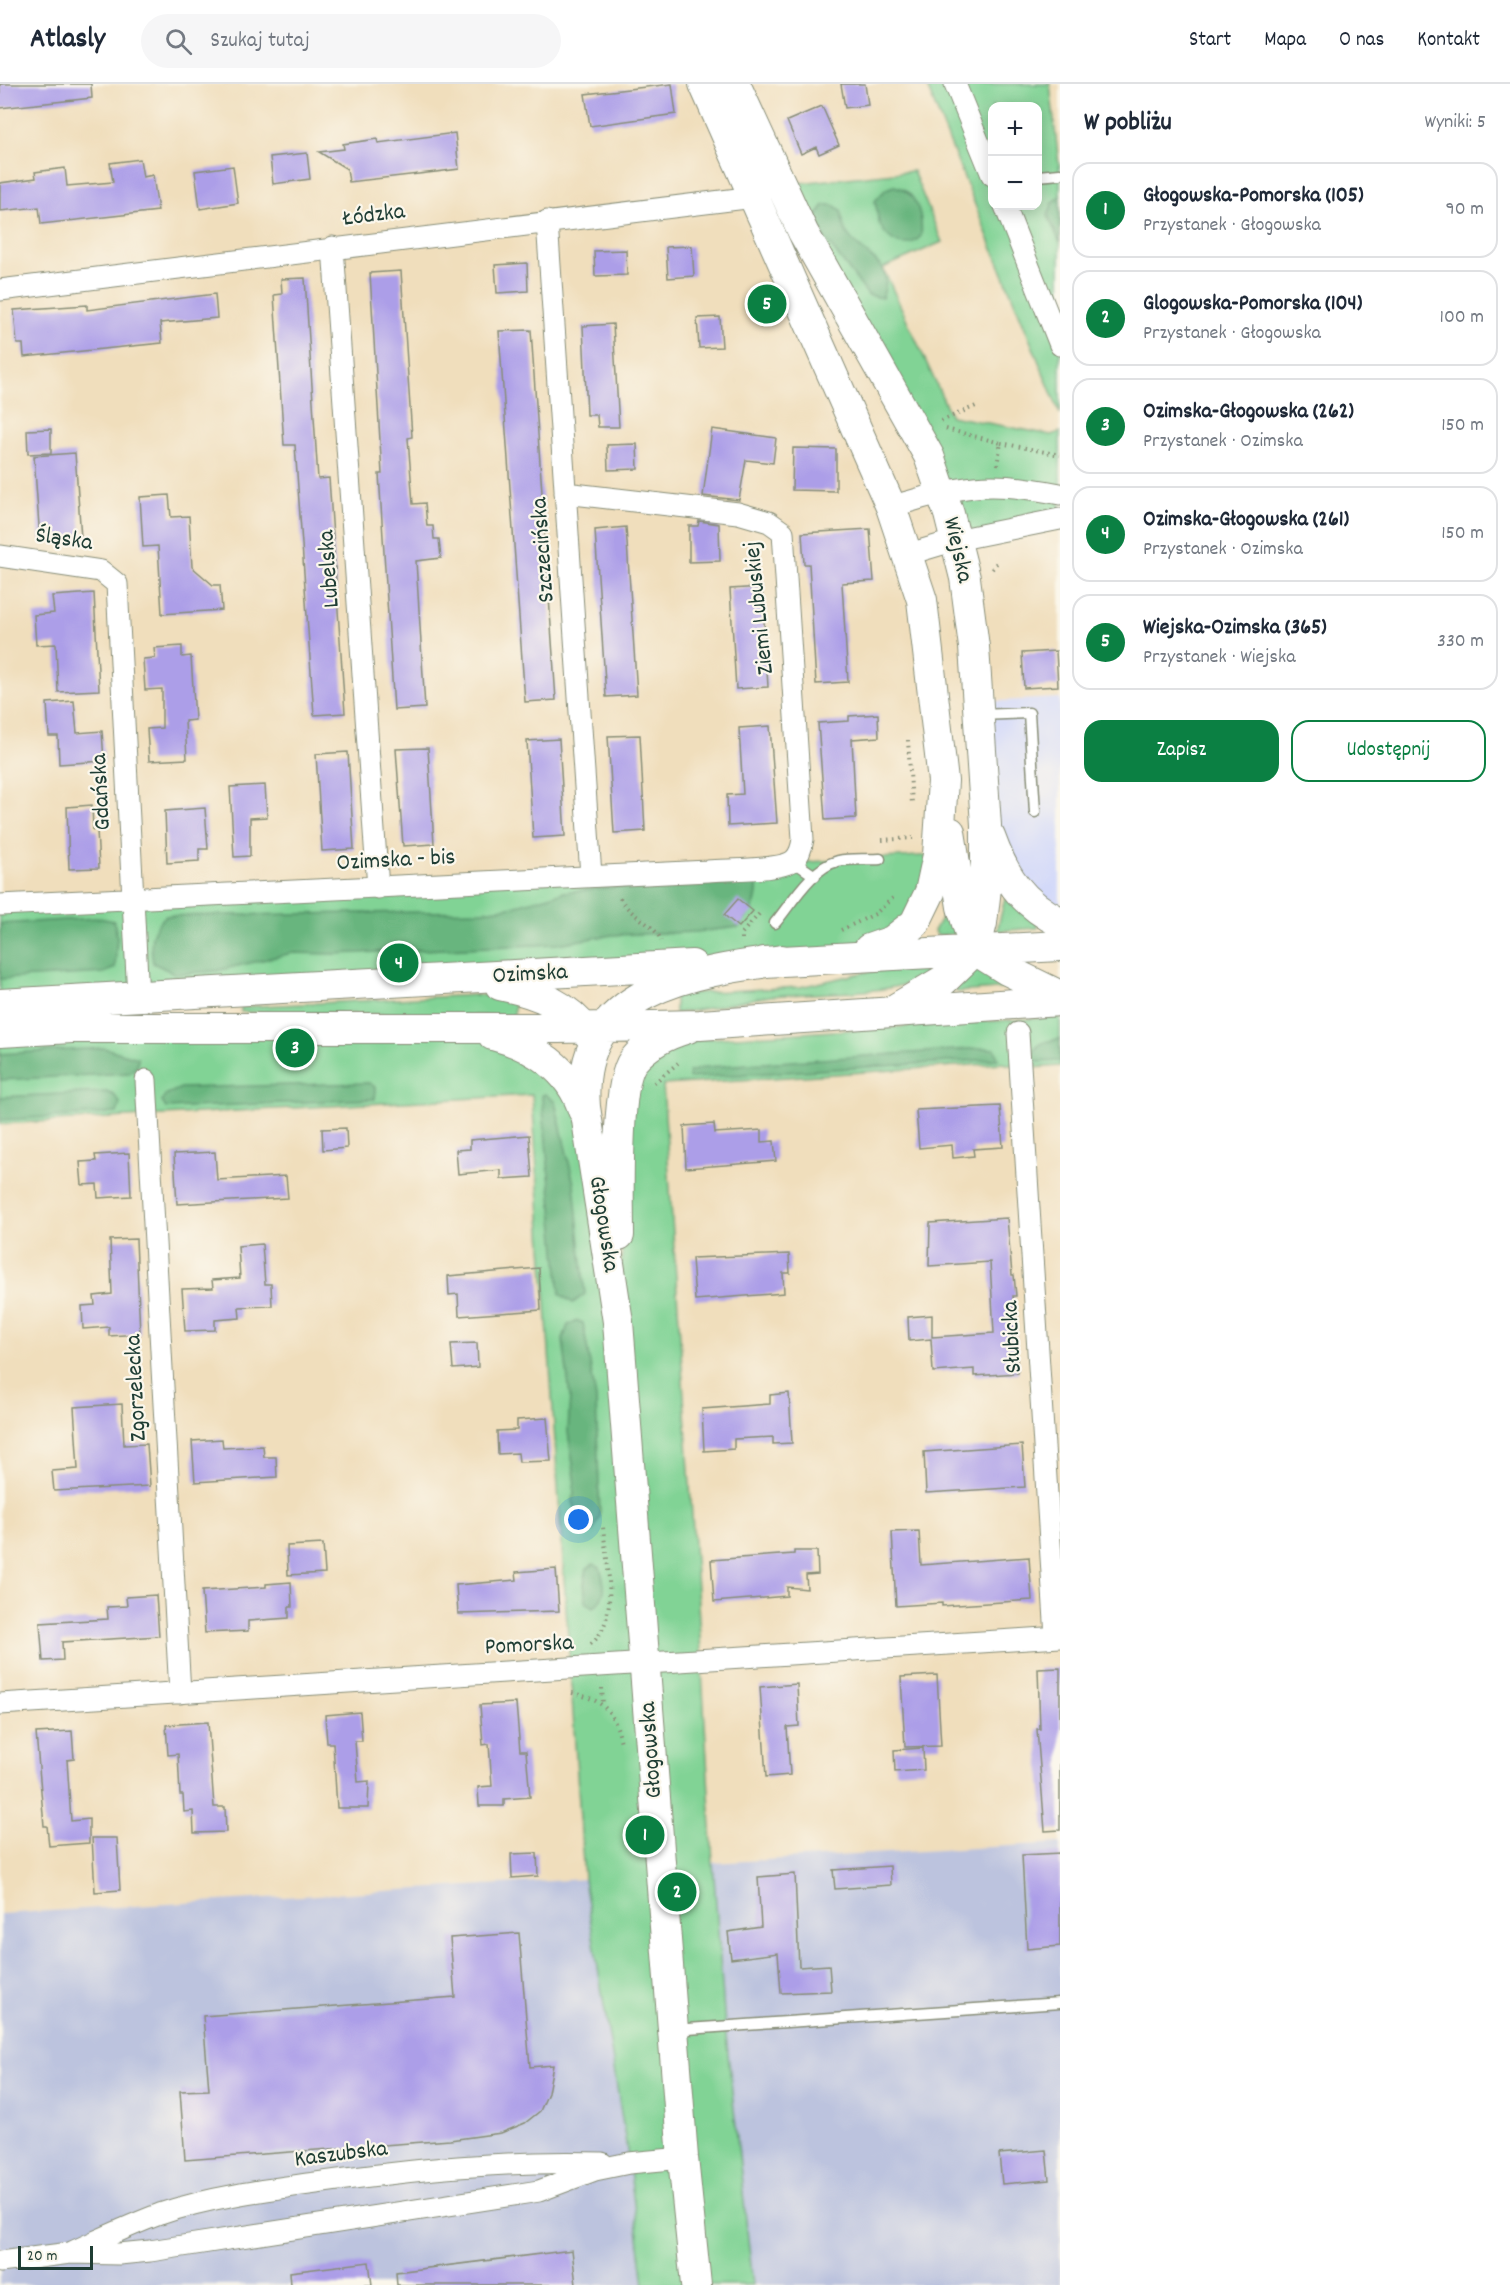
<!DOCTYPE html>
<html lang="pl">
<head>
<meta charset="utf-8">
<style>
	body { margin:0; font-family:Dekko,sans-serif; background:#f6f6f7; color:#1f2937 }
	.controls { position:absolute; right:18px; top:18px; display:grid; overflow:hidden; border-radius:12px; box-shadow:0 3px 15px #0003 }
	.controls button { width:54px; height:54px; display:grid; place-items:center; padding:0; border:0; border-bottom:2px solid #e0e1e3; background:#fff; color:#1f2937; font:30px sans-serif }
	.scale { position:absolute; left:18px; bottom:15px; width:75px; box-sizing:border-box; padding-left:6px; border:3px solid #1f3d34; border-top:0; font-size:16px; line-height:21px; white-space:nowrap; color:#1f3d34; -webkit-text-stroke:4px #fbf7ec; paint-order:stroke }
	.you { position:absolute; left:579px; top:1436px; width:21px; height:21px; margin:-15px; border:4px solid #fff; border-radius:50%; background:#1a73e8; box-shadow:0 0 0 9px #1a73e833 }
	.badge { display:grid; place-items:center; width:39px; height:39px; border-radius:50%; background:#0b8043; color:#fff; font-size:20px; font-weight:700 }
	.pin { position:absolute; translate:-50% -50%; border:3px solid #fff; box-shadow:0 2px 6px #0006 }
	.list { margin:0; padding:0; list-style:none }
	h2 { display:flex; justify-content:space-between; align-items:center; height:78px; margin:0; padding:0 24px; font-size:26px }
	h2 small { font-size:20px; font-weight:400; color:#747a83 }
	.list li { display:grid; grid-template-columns:39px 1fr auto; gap:18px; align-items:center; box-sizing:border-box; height:96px; margin:0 12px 12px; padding:0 12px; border:2px solid #e0e1e3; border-radius:18px }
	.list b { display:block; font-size:22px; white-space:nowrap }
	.list p { margin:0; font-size:20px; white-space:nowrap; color:#747a83 }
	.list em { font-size:20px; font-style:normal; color:#747a83 }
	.actions { display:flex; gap:12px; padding:18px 24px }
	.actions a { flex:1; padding:14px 0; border:2px solid #0b8043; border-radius:18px; text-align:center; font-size:21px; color:#0b8043 }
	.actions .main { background:#0b8043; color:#fff }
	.icon { flex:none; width:33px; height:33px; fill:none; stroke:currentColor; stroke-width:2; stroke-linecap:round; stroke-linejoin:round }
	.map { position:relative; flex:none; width:1060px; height:2201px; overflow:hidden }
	header { display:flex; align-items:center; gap:36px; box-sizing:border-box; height:84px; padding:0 30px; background:#fff; border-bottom:2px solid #e0e1e3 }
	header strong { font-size:28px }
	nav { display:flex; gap:33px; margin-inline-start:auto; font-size:21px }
	.search { width:420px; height:54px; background:#f6f6f7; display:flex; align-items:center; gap:15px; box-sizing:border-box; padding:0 21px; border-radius:33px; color:#747a83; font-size:22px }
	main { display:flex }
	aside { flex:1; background:#fff }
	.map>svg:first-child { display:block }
	.built { fill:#d3d9f9 }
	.industrial { fill:#bcc3de }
	.green { fill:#81d395; stroke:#508864; stroke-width:1.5; fill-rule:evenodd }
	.forest { fill:#68b57e; stroke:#447959; stroke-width:1.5 }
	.building { fill:#ac9ee8 }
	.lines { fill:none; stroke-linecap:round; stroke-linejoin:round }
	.lane-casing { stroke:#888e78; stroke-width:13 }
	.street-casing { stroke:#888e78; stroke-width:23 }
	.secondary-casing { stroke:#888e78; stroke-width:32 }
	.path { stroke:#888e78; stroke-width:4; stroke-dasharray:1.5 4.5; stroke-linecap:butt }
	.lane { stroke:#fff; stroke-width:10 }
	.street { stroke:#fff; stroke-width:21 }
	.secondary { stroke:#fff; stroke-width:30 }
	.labels { text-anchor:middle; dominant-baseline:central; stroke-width:4.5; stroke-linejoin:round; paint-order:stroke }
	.street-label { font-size:24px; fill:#1f3d34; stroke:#fbf7ec }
</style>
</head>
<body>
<header>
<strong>Atlasly</strong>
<div class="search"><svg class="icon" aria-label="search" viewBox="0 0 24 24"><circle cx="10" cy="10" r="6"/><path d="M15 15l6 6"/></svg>Szukaj tutaj</div>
<nav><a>Start</a><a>Mapa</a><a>O nas</a><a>Kontakt</a></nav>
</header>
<main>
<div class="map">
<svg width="1060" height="2201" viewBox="0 0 1060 2201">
	<rect width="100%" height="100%" fill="#fbf7ec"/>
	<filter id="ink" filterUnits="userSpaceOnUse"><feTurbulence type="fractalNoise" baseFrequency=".0167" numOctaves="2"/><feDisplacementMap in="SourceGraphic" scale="12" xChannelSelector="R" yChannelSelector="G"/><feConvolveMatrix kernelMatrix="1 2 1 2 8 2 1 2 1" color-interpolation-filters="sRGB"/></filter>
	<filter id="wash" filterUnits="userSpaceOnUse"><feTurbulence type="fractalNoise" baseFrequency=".008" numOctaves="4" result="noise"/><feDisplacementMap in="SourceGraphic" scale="24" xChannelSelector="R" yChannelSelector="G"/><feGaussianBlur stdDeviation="1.35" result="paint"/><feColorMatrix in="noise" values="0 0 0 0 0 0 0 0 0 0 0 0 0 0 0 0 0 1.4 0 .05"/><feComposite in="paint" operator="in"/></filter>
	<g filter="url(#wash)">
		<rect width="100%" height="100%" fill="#f0debc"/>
		<path class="built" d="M 1060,614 L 1060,838 L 1001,779 L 979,618 Z"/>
		<path class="industrial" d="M 1060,1759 L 1060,2201 L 753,2201 L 725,1942 L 713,1779 Z
			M 584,1795 L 629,2079 L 644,2201 L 0,2201 L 0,1830 Z"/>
		<path class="green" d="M 926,0 L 1050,0 L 1060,90 L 1060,330 ZM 992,22 L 1038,22 L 1038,122 L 992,122 Z
			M 913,87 L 942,158 L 883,184 L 951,332 L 1051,351 L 1060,348 L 1060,435 L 956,456 L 781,101 Z
			M 938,771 L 930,808 L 877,863 L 0,920 L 0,821 Z
			M 1005,814 L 1038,839 L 1038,844 L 997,847 Z
			M 947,824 L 959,850 L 937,851 L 934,847 Z
			M 932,883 C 920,915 797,907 765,913 C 735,918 706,926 675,929 L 675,910 L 800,903 L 871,887 Z
			M 976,883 L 1011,904 L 957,908 L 955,905 Z
			M 476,911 L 514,913 L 514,932 L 241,928 L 241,923 Z
			M 1060,933 L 1060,982 L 1029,984 L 1002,979 L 663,1001 L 699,1535 L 713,1779 L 725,1942 L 753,2201 L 644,2201 L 629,2079 L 584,1795 L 532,1011 L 0,1040 L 0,948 L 464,944 L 575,1007 L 618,1233 L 631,1023 C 644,977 655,966 703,955 Z"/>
		<path class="forest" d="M 894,102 C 917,107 923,132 921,152 C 906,168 889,158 880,141 C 877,134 877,124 875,117 L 886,105 Z
			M 1060,112 L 1060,159 L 1048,132 L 1052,120 Z
			M 824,121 L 833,121 L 841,126 C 842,133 843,143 847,149 C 862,175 897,176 882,214 L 868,211 L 824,153 L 815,134 Z
			M 728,793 L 757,801 C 758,820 751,829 739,843 L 696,848 L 612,851 L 557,860 L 334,870 L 292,869 L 216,887 L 176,890 L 153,879 C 150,860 149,845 166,832 L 482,827 L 506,824 L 564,808 Z
			M 98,834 L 114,837 L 117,853 L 115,884 L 104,889 L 0,895 L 0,840 Z
			M 1060,955 L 1060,977 L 1037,978 L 1030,976 C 1035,959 1044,957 1060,955 Z
			M 104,964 L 138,974 L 137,982 L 129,989 L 0,996 L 0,970 Z
			M 983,964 L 995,965 L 998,975 L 689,994 L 689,988 L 706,983 Z
			M 369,999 L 375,1003 L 375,1015 L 166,1024 L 162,1018 L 165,1011 L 181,1004 Z
			M 106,1008 L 114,1011 L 120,1019 L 117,1029 L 0,1036 L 0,1013 Z
			M 545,1010 L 555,1018 L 574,1100 L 585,1210 L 573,1219 L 560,1210 L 542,1014 L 542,1011 Z
			M 578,1237 L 583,1239 L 596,1315 L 600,1433 L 592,1448 L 583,1444 L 573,1418 L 575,1393 L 568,1348 L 570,1312 L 563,1255 L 568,1241 Z
			M 594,1480 L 600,1484 C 605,1500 608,1511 594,1523 L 586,1518 L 584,1500 L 587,1484 Z"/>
		<g id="blocks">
			<path class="building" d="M 0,0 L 91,0 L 92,14 L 0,24 Z
				M 672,0 L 676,30 L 590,42 L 585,10 Z
				M 841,0 L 865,0 L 868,21 L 845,24 Z
				M 822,22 L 839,61 L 819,70 L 816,63 L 801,70 L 787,37 Z
				M 455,49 L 459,85 L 436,88 L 349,98 L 347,85 L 319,68 L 344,65 L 343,60 L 377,55 L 378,59 Z
				M 307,69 L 310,95 L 273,100 L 270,73 Z
				M 140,75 L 143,93 L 153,91 L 158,127 L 41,140 L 39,123 L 0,127 L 0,99 L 36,94 L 35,88 L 65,84 L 67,102 L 113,98 L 110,79 Z
				M 233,82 L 238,119 L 200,125 L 195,87 Z
				M 692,162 L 694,192 L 668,194 L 666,163 Z
				M 626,166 L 627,191 L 595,192 L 594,167 Z
				M 527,179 L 528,207 L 497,209 L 495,181 Z
				M 401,187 L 412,353 L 408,354 L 413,420 L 425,419 L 427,442 L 433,442 L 434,455 L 439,455 L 441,474 L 416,477 L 425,624 L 394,626 L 379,390 L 382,390 L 370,189 Z
				M 305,194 L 318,395 L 329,394 L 345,629 L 314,631 L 295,361 L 284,361 L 274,211 L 282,210 L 281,195 Z
				M 215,210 L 217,234 L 160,239 L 162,259 L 24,273 L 23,260 L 17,260 L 14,226 L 87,221 L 87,226 Z
				M 720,233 L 722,263 L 699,264 L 697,234 Z
				M 613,240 L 619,343 L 598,343 L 597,331 L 587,331 L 583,242 Z
				M 531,246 L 556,616 L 525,618 L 499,247 Z
				M 51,345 L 51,369 L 28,370 L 27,346 Z
				M 712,345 L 776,354 L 773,379 L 746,376 L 739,416 L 703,412 Z
				M 637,360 L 638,385 L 608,386 L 607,361 Z
				M 793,364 L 836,365 L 836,407 L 792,406 Z
				M 75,369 L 81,454 L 40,456 L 34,372 Z
				M 169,411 L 171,433 L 189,432 L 192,483 L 213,501 L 220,501 L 222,526 L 162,530 L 158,462 L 143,463 L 140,413 Z
				M 699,437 L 719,440 L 720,477 L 689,478 L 689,442 L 698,442 Z
				M 626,443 L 637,611 L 606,613 L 595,446 Z
				M 870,445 L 874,497 L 842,499 L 848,598 L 816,600 L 809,480 L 804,480 L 802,449 Z
				M 762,503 L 768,603 L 736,605 L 730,505 Z
				M 94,509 L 99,606 L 58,608 L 56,560 L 36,561 L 34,531 L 54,529 L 52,512 Z
				M 182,562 L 182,573 L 191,572 L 195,636 L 185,637 L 187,675 L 149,677 L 147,645 L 162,644 L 162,605 L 145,606 L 143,575 L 155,574 L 154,564 Z
				M 1056,567 L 1058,602 L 1024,604 L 1022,569 Z
				M 74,617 L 77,649 L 102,647 L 104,677 L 59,680 L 58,652 L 49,652 L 47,619 Z
				M 878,630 L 879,653 L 852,655 L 856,734 L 825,736 L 818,639 L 849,637 L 849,632 Z
				M 770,642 L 777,739 L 728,742 L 727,711 L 743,710 L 739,644 Z
				M 640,651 L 645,747 L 614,749 L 608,652 Z
				M 559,655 L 565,752 L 533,754 L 527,657 Z
				M 428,664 L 434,760 L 403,762 L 396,665 Z
				M 348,668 L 354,765 L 322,767 L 316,670 Z
				M 265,701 L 267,733 L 250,734 L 250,772 L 234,773 L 230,703 Z
				M 92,721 L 93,746 L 97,746 L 99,784 L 69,785 L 67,723 Z
				M 205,724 L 208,765 L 199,765 L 199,777 L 167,779 L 165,727 Z
				M 738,815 L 753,827 L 739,843 L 724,831 Z
				M 1000,1022 L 1003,1063 L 973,1065 L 974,1072 L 953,1074 L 952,1061 L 919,1064 L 916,1026 Z
				M 714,1040 L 715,1049 L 762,1046 L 762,1058 L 774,1057 L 776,1077 L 686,1084 L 684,1042 Z
				M 346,1044 L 347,1064 L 323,1066 L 322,1045 Z
				M 529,1051 L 532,1093 L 501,1095 L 501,1086 L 458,1090 L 456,1066 L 470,1065 L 470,1056 Z
				M 215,1068 L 217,1096 L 286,1092 L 288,1114 L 177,1120 L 174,1070 Z
				M 129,1069 L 131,1112 L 98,1114 L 97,1100 L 82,1101 L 80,1078 L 96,1077 L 95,1071 Z
				M 1007,1134 L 1012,1191 L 1014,1191 L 1016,1212 L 1013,1212 L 1018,1289 L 974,1292 L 974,1285 L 933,1288 L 931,1255 L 909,1257 L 908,1233 L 932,1231 L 932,1253 L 994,1249 L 990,1178 L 929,1182 L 930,1139 Z
				M 136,1155 L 140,1250 L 109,1252 L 109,1243 L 83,1245 L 82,1222 L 95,1221 L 94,1212 L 112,1210 L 110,1156 Z
				M 262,1160 L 265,1200 L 271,1200 L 272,1222 L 239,1223 L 240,1234 L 215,1236 L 215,1246 L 185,1247 L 182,1205 L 213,1204 L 212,1196 L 240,1194 L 238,1162 Z
				M 789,1170 L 790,1189 L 783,1189 L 784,1209 L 695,1216 L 692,1174 Z
				M 539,1184 L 541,1226 L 459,1232 L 458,1210 L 449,1211 L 448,1192 Z
				M 477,1259 L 478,1283 L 453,1285 L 451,1260 Z
				M 789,1309 L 792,1359 L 773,1360 L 773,1353 L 734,1355 L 734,1365 L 704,1367 L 702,1325 L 770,1320 L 770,1311 Z
				M 122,1320 L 124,1361 L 147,1360 L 150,1402 L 54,1407 L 52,1387 L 78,1385 L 74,1323 Z
				M 547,1334 L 551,1377 L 519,1378 L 518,1369 L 498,1370 L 497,1347 L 517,1346 L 517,1336 Z
				M 222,1355 L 223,1364 L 263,1362 L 264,1373 L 276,1373 L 277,1393 L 195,1398 L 192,1357 Z
				M 1022,1361 L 1025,1403 L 926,1409 L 924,1368 Z
				M 919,1447 L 921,1481 L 1029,1473 L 1032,1516 L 942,1522 L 942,1519 L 896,1522 L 892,1448 Z
				M 323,1460 L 325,1489 L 288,1491 L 287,1462 Z
				M 794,1467 L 817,1467 L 818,1490 L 806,1491 L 807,1505 L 787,1503 L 787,1512 L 714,1518 L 711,1476 L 794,1470 Z
				M 556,1485 L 559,1527 L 458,1530 L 456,1501 L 517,1496 L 516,1488 Z
				M 291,1498 L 292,1523 L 289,1523 L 289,1534 L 248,1537 L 248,1547 L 205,1549 L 202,1507 L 266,1503 L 266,1500 Z
				M 156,1511 L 159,1552 L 62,1558 L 63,1576 L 43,1577 L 40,1539 L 108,1535 L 107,1523 L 127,1522 L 126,1513 Z
				M 1060,1584 L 1060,1746 L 1045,1747 L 1037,1645 L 1040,1645 L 1038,1585 Z
				M 937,1591 L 941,1662 L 905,1663 L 901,1593 Z
				M 797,1600 L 799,1642 L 787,1643 L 790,1691 L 766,1693 L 760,1603 Z
				M 516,1619 L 520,1667 L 526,1667 L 530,1713 L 504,1715 L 504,1722 L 479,1722 L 478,1703 L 492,1702 L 489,1660 L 483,1661 L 480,1621 Z
				M 360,1628 L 362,1657 L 355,1657 L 358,1698 L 369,1697 L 368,1724 L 337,1724 L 333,1659 L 327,1659 L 325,1631 Z
				M 208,1638 L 214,1723 L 225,1723 L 226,1748 L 194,1749 L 193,1727 L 184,1728 L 183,1711 L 180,1711 L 178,1670 L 168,1671 L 166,1641 Z
				M 72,1647 L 74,1675 L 67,1676 L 71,1737 L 89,1735 L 89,1759 L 49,1762 L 47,1742 L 44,1742 L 36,1649 Z
				M 923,1664 L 924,1686 L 895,1688 L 894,1666 Z
				M 92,1754 L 117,1754 L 120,1806 L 95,1808 Z
				M 537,1769 L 538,1792 L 512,1794 L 511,1770 Z
				M 1060,1769 L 1060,1862 L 1027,1865 L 1022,1771 Z
				M 890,1782 L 891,1801 L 835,1805 L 833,1786 Z
				M 795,1790 L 799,1883 L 829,1881 L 831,1907 L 781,1909 L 778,1869 L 731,1875 L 728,1848 L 761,1843 L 758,1793 Z
				M 519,1849 L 530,1983 L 553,1981 L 548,2009 L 540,2027 L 525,2039 L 501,2049 L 450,2056 L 185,2076 L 180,2007 L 209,2006 L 203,1932 L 455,1913 L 450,1854 Z
				M 1046,2066 L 1049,2096 L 1002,2100 L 999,2070 Z
				M 572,2166 L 576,2201 L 397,2201 L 396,2188 Z
				M 369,2178 L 372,2201 L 291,2201 L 290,2188 Z"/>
		</g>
	</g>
	<g filter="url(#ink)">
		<use href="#blocks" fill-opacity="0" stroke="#888e78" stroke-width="1.5"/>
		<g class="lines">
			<g class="lane-casing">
				<path id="lane" d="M 1038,92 L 1060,90
					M 980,631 L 1029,629 L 1035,728
					M 793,777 L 815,792
					M 775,839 C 791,820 812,783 838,777 C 851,774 867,776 880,775
					M 673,1946 L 1060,1919"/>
			</g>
			<g class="street-casing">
				<path id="street" d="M 955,0 L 992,91
					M 1005,122 L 1060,261
					M 547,137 L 591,792
					M 333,163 L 378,804
					M 0,206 L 754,113
					M 891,423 C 960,402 987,395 1060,410
					M 909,470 L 956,456 L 1060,435
					M 0,472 L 101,487 L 117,500 L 138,913
					M 0,821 L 708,787 C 726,785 781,787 794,776 C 800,771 802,762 803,755 L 783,448 L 769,438 L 738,429 L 565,409
					M 1018,949 L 1056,1553
					M 146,996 L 180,1609
					M 0,1620 L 1060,1553
					M 72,2168 C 101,2155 130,2141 160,2130 C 210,2113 263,2106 316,2099 C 410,2086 506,2076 602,2079
					M 0,2178 L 70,2169 L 119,2170 L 150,2167 L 539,2107 L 595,2086 L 629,2079 L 683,2074"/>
			</g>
			<g class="secondary-casing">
				<path id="secondary" d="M 704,0 L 891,423 L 922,516 L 943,697 L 938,771 L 930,808 L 915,839 L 892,857 L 869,865
					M 735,0 L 803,148 L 929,372 L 949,430 L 965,494 L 974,563 L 986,741 L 986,804 L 982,839 L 975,866 L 944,896 L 895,925
					M 950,748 L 962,823 L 975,866 L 1007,886 L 1060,912
					M 990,753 C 1004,792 1021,819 1060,838
					M 764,878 L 1060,862
					M 500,901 C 538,909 568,920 591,953
					M 0,920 L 692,881
					M 0,948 L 72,944 L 558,944 L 700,941 L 1060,917
					M 493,951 C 532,961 571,985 583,1026
					M 619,1151 C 619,1116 615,1001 633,977 C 646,961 667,950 688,944
					M 696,2201 L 683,2074 L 618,1238 L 585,1023 C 575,905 693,888 782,876"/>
			</g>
			<path class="path" d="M 941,337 L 976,322
				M 946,345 L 1001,359 L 997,381
				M 1001,359 L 1060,371
				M 992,485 L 998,477
				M 908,656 L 912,720
				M 882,756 L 913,754
				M 620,814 C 629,832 657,841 661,857
				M 841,846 L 875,830 L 895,812
				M 742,855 L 742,849 L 759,830
				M 654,999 L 678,979
				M 591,1560 C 621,1535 606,1477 603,1443
				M 602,1604 L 603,1621
				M 572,1609 C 604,1616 615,1628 621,1659"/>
			<use href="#lane" class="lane"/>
			<use href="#street" class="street"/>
			<use href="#secondary" class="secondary"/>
		</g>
	</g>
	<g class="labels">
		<g class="street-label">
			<text transform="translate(374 132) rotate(-7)">Łódzka</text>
			<text transform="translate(64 456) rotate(8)">Śląska</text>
			<text transform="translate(544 466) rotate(-94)">Szczecińska</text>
			<text transform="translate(957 466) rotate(77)">Wiejska</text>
			<text transform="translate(330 485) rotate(-94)">Lubelska</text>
			<text transform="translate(760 524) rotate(-96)">Ziemi Lubuskiej</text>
			<text transform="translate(102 708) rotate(-93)">Gdańska</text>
			<text transform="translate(396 777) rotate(-3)">Ozimska - bis</text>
			<text transform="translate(530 891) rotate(-3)">Ozimska</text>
			<text transform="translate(603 1140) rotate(81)">Głogowska</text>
			<text transform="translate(1013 1253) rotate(-93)">Słubicka</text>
			<text transform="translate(137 1304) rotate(-93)">Zgorzelecka</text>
			<text transform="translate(529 1562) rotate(-3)">Pomorska</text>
			<text transform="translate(652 1666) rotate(-94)">Głogowska</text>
			<text transform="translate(341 2071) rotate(-7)">Kaszubska</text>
		</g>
	</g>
</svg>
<div class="controls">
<button>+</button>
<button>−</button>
</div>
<div class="scale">20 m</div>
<div class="you"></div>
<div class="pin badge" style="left:645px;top:1751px">1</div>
<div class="pin badge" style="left:677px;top:1808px">2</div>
<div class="pin badge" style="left:295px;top:964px">3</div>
<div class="pin badge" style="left:399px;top:879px">4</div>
<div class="pin badge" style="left:767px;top:220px">5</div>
</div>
<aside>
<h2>W pobliżu<small>Wyniki: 5</small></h2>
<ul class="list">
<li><span class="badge">1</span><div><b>Głogowska-Pomorska (105)</b><p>Przystanek · Głogowska</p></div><em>90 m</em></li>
<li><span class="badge">2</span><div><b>Glogowska-Pomorska (104)</b><p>Przystanek · Głogowska</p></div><em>100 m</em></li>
<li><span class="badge">3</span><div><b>Ozimska-Głogowska (262)</b><p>Przystanek · Ozimska</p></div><em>150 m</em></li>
<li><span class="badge">4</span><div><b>Ozimska-Głogowska (261)</b><p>Przystanek · Ozimska</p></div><em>150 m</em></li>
<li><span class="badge">5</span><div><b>Wiejska-Ozimska (365)</b><p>Przystanek · Wiejska</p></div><em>330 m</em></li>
</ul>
<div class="actions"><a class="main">Zapisz</a><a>Udostępnij</a></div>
</aside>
</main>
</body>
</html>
